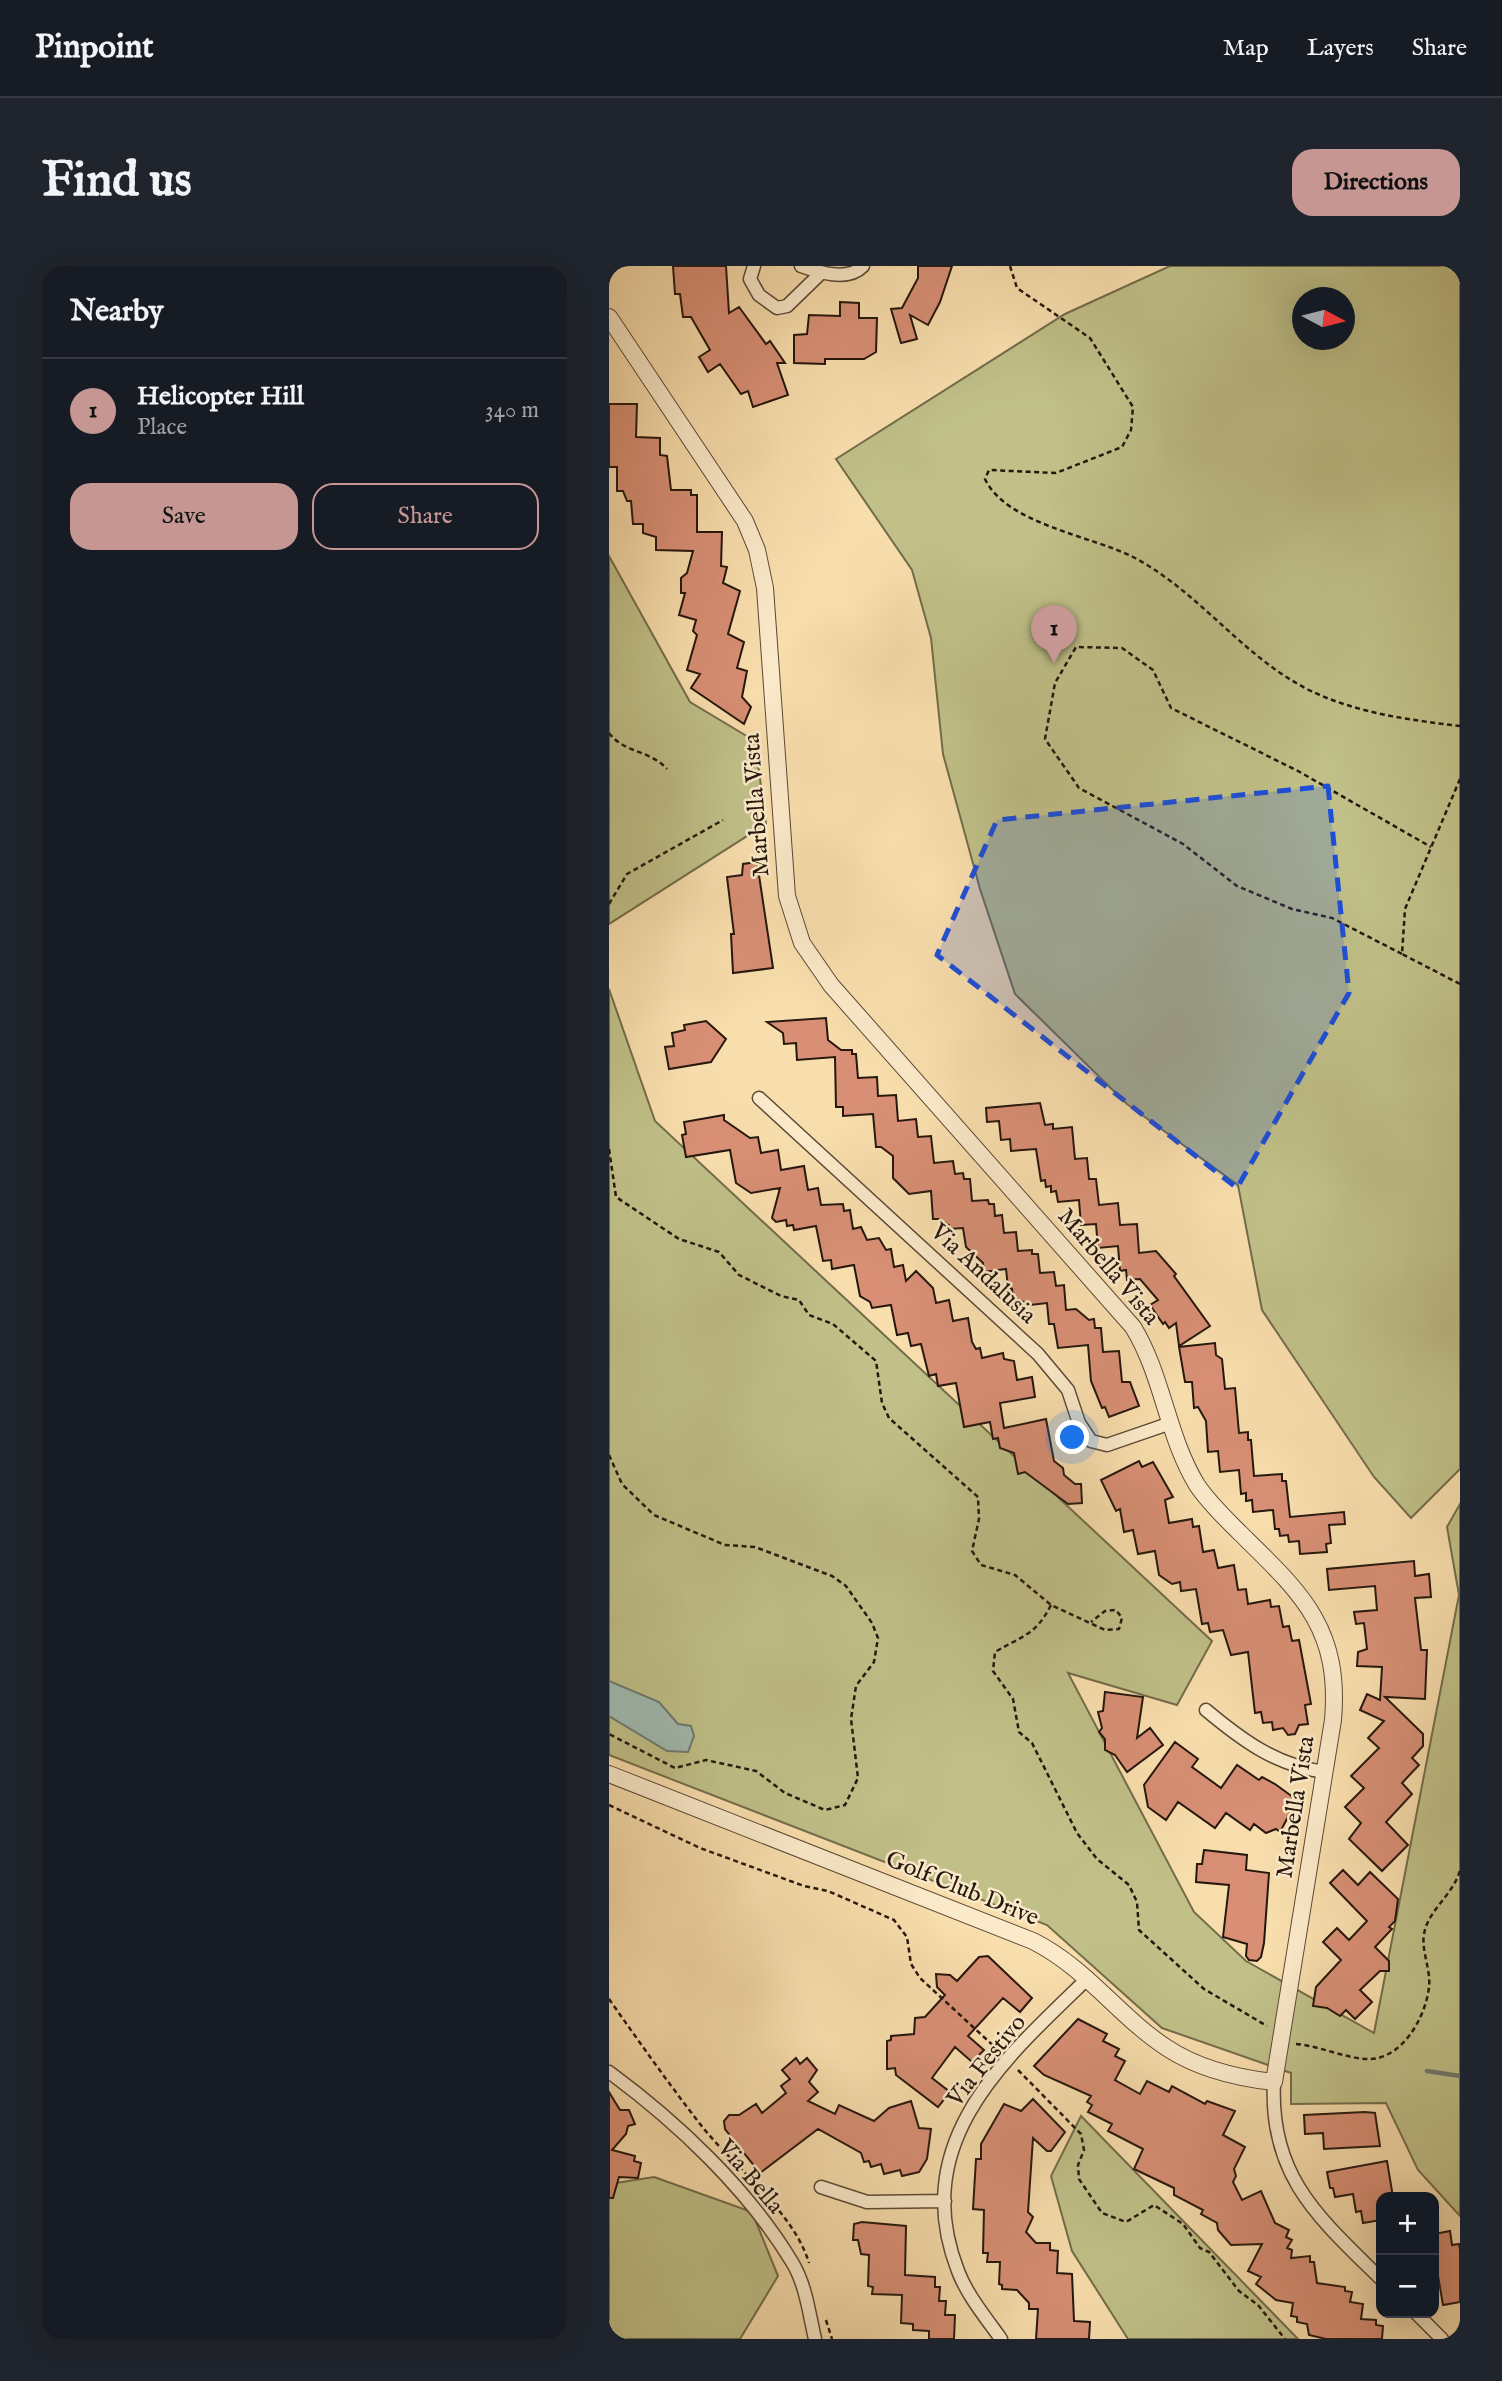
<!DOCTYPE html>
<html lang="en">
<head>
<meta charset="utf-8">
<style>
	body { margin:0; font-family:"IM FELL English",serif; background:#20242c; color:#f1f3f6 }
	.controls { position:absolute; right:21px; bottom:21px; display:grid; overflow:hidden; border-radius:14px; box-shadow:0 7px 28px #0002 }
	.controls button { width:63px; height:63px; display:grid; place-items:center; padding:0; border:0; border-bottom:2px solid #363941; background:#171b24; color:#f1f3f6; font:35px sans-serif }
	.compass { position:absolute; left:683px; top:21px; width:63px; height:63px; border-radius:50%; background:#171b24; box-shadow:0 7px 28px #0002; rotate:97deg }
	.you { position:absolute; left:464px; top:1172px; width:24px; height:24px; margin:-18px; border:5px solid #fff; border-radius:50%; background:#1a73e8; box-shadow:0 0 0 10px #1a73e833 }
	.badge { display:grid; place-items:center; width:46px; height:46px; border-radius:50%; background:#c59692; color:#111; font-size:23px; font-weight:700 }
	.pin { position:absolute; translate:-50% -58px; filter:drop-shadow(0 2px 4px #0008) }
	.pin::after { content:''; position:absolute; top:37px; width:24px; height:21px; background:inherit; clip-path:polygon(0 0,100% 0,50% 100%) }
	.list { margin:0; padding:0; list-style:none }
	h2 { display:flex; justify-content:space-between; align-items:center; height:91px; margin:0; padding:0 28px; font-size:30px }
	h2 small { font-size:23px; font-weight:400; color:#9ea1a6 }
	.list li { display:grid; grid-template-columns:46px 1fr auto; gap:21px; align-items:center; box-sizing:border-box; height:105px; padding:0 28px; border-top:2px solid #363941 }
	.list b { display:block; font-size:26px; white-space:nowrap }
	.list p { margin:0; font-size:23px; white-space:nowrap; color:#9ea1a6 }
	.list em { font-size:23px; font-style:normal; color:#9ea1a6 }
	.actions { display:flex; gap:14px; padding:21px 28px }
	.actions a { flex:1; padding:16px 0; border:2px solid #c59692; border-radius:21px; text-align:center; font-size:24px; color:#c59692 }
	.actions .main { background:#c59692; color:#111 }
	.map { position:relative; flex:none; width:851px; height:2073px; overflow:hidden; border-radius:21px }
	header { display:flex; align-items:center; gap:42px; box-sizing:border-box; height:98px; padding:0 35px; background:#171b24; border-bottom:2px solid #363941 }
	header strong { font-size:33px }
	nav { display:flex; gap:38px; margin-inline-start:auto; font-size:24px }
	.intro { display:flex; align-items:center; justify-content:space-between; box-sizing:border-box; height:168px; padding:0 42px }
	h1 { margin:0; font-size:49px }
	.button { padding:18px 32px; border-radius:21px; background:#c59692; color:#111; font-size:24px; font-weight:700 }
	main { display:flex; gap:42px; padding:0 42px }
	aside { flex:1; background:#171b24; border-radius:21px; box-shadow:0 7px 28px #0002 }
	.map>svg:first-child { display:block }
	.green { fill:#c0c088; stroke:#736c4a; stroke-width:2; fill-rule:evenodd }
	.water { fill:#a0bbb2; stroke:#6f7970; stroke-width:2 }
	.lines { fill:none; stroke-linecap:round; stroke-linejoin:round }
	.stream { stroke:#6f7970; stroke-width:4.5 }
	.building { fill:#d88f75; stroke:#26170d; stroke-width:2 }
	.minor-casing { stroke:#5b4935; stroke-width:15 }
	.tertiary-casing { stroke:#5b4935; stroke-width:18 }
	.path { stroke:#26170d; stroke-width:2.5; stroke-dasharray:5 3.5; stroke-linecap:butt }
	.minor { stroke:#fbeaca; stroke-width:12 }
	.tertiary { stroke:#fbeaca; stroke-width:16 }
	.marked { fill:#1d4ed8; fill-opacity:0.2; stroke:#1d4ed8; stroke-width:5; stroke-dasharray:14 9; stroke-linejoin:round }
	.labels { text-anchor:middle; dominant-baseline:central; stroke-width:5; stroke-linejoin:round; paint-order:stroke }
	.street-label { font-size:24px; fill:#26170d; stroke:#fbeaca }
</style>
</head>
<body>
<header>
<strong>Pinpoint</strong>
<nav><a>Map</a><a>Layers</a><a>Share</a></nav>
</header>
<div class="intro"><h1>Find us</h1><a class="button">Directions</a></div>
<main>
<aside>
<h2>Nearby<small></small></h2>
<ul class="list">
<li><span class="badge">1</span><div><b>Helicopter Hill</b><p>Place</p></div><em>340 m</em></li>
</ul>
<div class="actions"><a class="main">Save</a><a>Share</a></div>
</aside>
<div class="map">
<svg width="851" height="2073" viewBox="0 0 851 2073">
	<rect width="100%" height="100%" fill="#f9dead"/>
	<filter id="stains"><feTurbulence type="fractalNoise" baseFrequency=".00286" numOctaves="4"/><feColorMatrix values="0 0 0 0 .2 0 0 0 0 .09 0 0 0 0 .02 0 0 0 .5 -.17"/></filter>
	<radialGradient id="worn" r=".72"><stop offset=".6" stop-color="#630" stop-opacity="0"/><stop offset="1" stop-color="#630" stop-opacity=".3"/></radialGradient>
	<path class="green" d="M 561,0 L 851,0 L 851,1203 L 802,1252 L 765,1211 L 653,1044 L 629,919 L 518,838 L 406,728 L 371,623 L 334,488 L 322,372 L 303,304 L 227,193 L 456,48 ZM 694,32 L 736,32 L 736,74 L 694,74 Z
		M 0,290 L 81,436 L 146,475 L 157,558 L 0,658 Z
		M 0,723 L 46,855 L 603,1375 L 568,1439 L 459,1407 L 585,1646 L 637,1695 L 765,1767 L 850,1329 L 838,1261 L 851,1238 L 851,1950 L 809,1904 L 777,1837 L 682,1838 L 682,1807 L 553,1762 L 438,1659 L 0,1489 Z
		M 472,1850 L 689,2073 L 519,2073 L 463,1985 L 442,1910 Z
		M 45,1911 L 143,1946 L 169,2010 L 131,2073 L 0,2073 L 0,1918 Z"/>
	<path class="water" d="M 0,1415 L 50,1436 L 69,1458 L 82,1460 L 85,1470 L 79,1486 L 58,1485 L 0,1450 Z"/>
	<g class="lines">
		<path class="stream" d="M 818,1805 L 851,1810"/>
	</g>
	<path class="building" d="M 64,0 L 117,0 L 120,47 L 130,41 L 157,78 L 161,75 L 176,97 L 168,97 L 179,129 L 144,141 L 139,125 L 132,128 L 111,98 L 99,106 L 90,91 L 101,84 L 82,51 L 74,51 L 71,28 L 66,28 Z
		M 309,0 L 343,0 L 331,36 L 319,59 L 301,49 L 308,73 L 292,77 L 282,43 L 293,42 L 309,12 Z
		M 231,36 L 250,37 L 250,52 L 268,52 L 267,86 L 255,93 L 216,93 L 216,98 L 185,97 L 185,69 L 198,68 L 200,49 L 231,50 Z
		M 0,138 L 28,138 L 27,171 L 51,172 L 51,189 L 58,190 L 62,224 L 82,224 L 82,229 L 88,229 L 88,266 L 113,266 L 112,300 L 118,301 L 114,317 L 131,325 L 119,368 L 135,376 L 128,402 L 138,405 L 133,431 L 142,441 L 135,458 L 82,422 L 91,408 L 78,404 L 88,369 L 84,365 L 87,354 L 70,349 L 76,327 L 72,327 L 72,312 L 78,307 L 84,285 L 47,284 L 47,271 L 34,267 L 34,258 L 24,258 L 22,235 L 18,235 L 14,225 L 8,225 L 8,201 L 0,201 Z
		M 148,596 L 164,702 L 124,707 L 122,668 L 125,668 L 118,611 L 133,609 L 134,598 Z
		M 217,752 L 219,774 L 232,784 L 243,784 L 243,788 L 247,788 L 249,812 L 268,811 L 269,830 L 287,829 L 289,855 L 307,853 L 309,871 L 322,870 L 325,897 L 344,895 L 346,908 L 354,907 L 355,913 L 361,913 L 363,935 L 379,934 L 380,938 L 385,938 L 386,950 L 393,949 L 395,967 L 407,966 L 409,985 L 423,984 L 423,988 L 429,988 L 431,1007 L 445,1006 L 447,1020 L 455,1019 L 457,1044 L 467,1043 L 480,1054 L 485,1053 L 486,1062 L 492,1062 L 494,1086 L 510,1085 L 513,1116 L 521,1116 L 530,1140 L 500,1151 L 496,1141 L 493,1142 L 482,1115 L 479,1079 L 449,1082 L 445,1058 L 440,1058 L 438,1037 L 421,1039 L 404,1031 L 403,1023 L 399,1021 L 397,1003 L 375,1006 L 374,997 L 357,981 L 354,962 L 340,963 L 340,959 L 330,953 L 324,953 L 322,925 L 300,928 L 284,912 L 284,890 L 272,881 L 267,881 L 264,848 L 234,850 L 234,841 L 227,841 L 226,791 L 188,794 L 187,777 L 175,778 L 174,767 L 158,756 Z
		M 97,755 L 117,773 L 102,796 L 60,803 L 56,781 L 65,780 L 63,767 L 76,764 L 75,759 Z
		M 431,837 L 436,859 L 444,858 L 444,863 L 463,861 L 466,893 L 478,892 L 480,913 L 487,913 L 490,939 L 509,937 L 511,959 L 528,958 L 530,987 L 547,985 L 567,1008 L 565,1010 L 601,1060 L 570,1080 L 567,1057 L 560,1062 L 556,1056 L 554,1058 L 541,1039 L 549,1034 L 531,1013 L 518,1014 L 517,1004 L 511,1005 L 509,980 L 489,982 L 487,958 L 472,959 L 470,934 L 449,936 L 447,925 L 442,926 L 442,920 L 437,921 L 436,914 L 432,915 L 427,883 L 402,885 L 401,873 L 392,874 L 390,855 L 378,856 L 377,842 Z
		M 115,849 L 115,854 L 141,872 L 149,871 L 152,887 L 169,884 L 172,904 L 195,900 L 199,924 L 209,922 L 212,939 L 234,938 L 235,945 L 241,944 L 244,963 L 252,961 L 258,974 L 270,972 L 277,984 L 282,983 L 285,1001 L 294,999 L 297,1015 L 307,1005 L 324,1022 L 327,1037 L 340,1034 L 344,1055 L 359,1052 L 363,1076 L 367,1083 L 371,1082 L 373,1092 L 394,1087 L 395,1093 L 405,1095 L 408,1114 L 423,1111 L 426,1131 L 391,1137 L 395,1162 L 437,1153 L 445,1195 L 454,1202 L 455,1209 L 466,1218 L 472,1218 L 473,1237 L 459,1238 L 416,1206 L 409,1208 L 405,1187 L 391,1182 L 389,1172 L 384,1173 L 381,1156 L 355,1161 L 347,1117 L 329,1120 L 327,1108 L 320,1110 L 312,1078 L 302,1080 L 299,1067 L 288,1069 L 282,1039 L 263,1042 L 261,1036 L 251,1030 L 245,999 L 223,1003 L 222,994 L 214,995 L 207,960 L 185,964 L 184,959 L 178,960 L 177,954 L 167,956 L 163,952 L 171,922 L 142,927 L 127,917 L 121,884 L 77,891 L 73,869 L 77,868 L 75,856 Z
		M 606,1077 L 607,1089 L 613,1093 L 616,1123 L 626,1122 L 630,1167 L 639,1166 L 639,1174 L 642,1174 L 645,1210 L 673,1208 L 673,1215 L 677,1215 L 681,1251 L 735,1246 L 736,1258 L 720,1259 L 722,1277 L 717,1278 L 718,1286 L 691,1288 L 690,1275 L 680,1276 L 679,1269 L 671,1270 L 670,1263 L 666,1263 L 664,1244 L 644,1246 L 643,1234 L 637,1235 L 637,1227 L 632,1228 L 630,1204 L 611,1206 L 609,1185 L 599,1186 L 597,1155 L 589,1141 L 585,1142 L 583,1116 L 576,1116 L 570,1081 Z
		M 530,1195 L 533,1201 L 544,1196 L 564,1231 L 556,1234 L 560,1257 L 583,1253 L 584,1261 L 590,1260 L 594,1286 L 605,1284 L 609,1302 L 625,1299 L 629,1324 L 637,1323 L 639,1338 L 661,1334 L 662,1341 L 670,1340 L 674,1361 L 680,1360 L 683,1375 L 690,1374 L 702,1438 L 696,1439 L 699,1458 L 690,1459 L 686,1468 L 679,1469 L 674,1462 L 664,1464 L 663,1456 L 654,1457 L 652,1446 L 646,1447 L 639,1386 L 622,1389 L 614,1364 L 601,1366 L 599,1357 L 593,1358 L 587,1323 L 572,1325 L 571,1316 L 563,1318 L 550,1309 L 546,1285 L 529,1288 L 524,1264 L 515,1266 L 511,1243 L 507,1245 L 492,1214 Z
		M 805,1295 L 806,1310 L 820,1308 L 822,1331 L 806,1332 L 812,1384 L 818,1384 L 816,1433 L 776,1431 L 814,1468 L 814,1480 L 803,1492 L 810,1499 L 793,1517 L 803,1528 L 777,1556 L 799,1579 L 773,1605 L 740,1573 L 752,1557 L 736,1541 L 755,1522 L 742,1510 L 770,1482 L 759,1472 L 775,1455 L 751,1444 L 758,1428 L 771,1434 L 773,1401 L 748,1400 L 749,1386 L 758,1383 L 755,1357 L 747,1358 L 745,1346 L 768,1344 L 766,1320 L 720,1324 L 718,1303 Z
		M 496,1426 L 534,1431 L 528,1472 L 541,1462 L 554,1479 L 518,1506 L 506,1489 L 496,1484 L 496,1473 L 490,1466 L 493,1462 L 489,1446 L 494,1445 Z
		M 566,1476 L 589,1493 L 583,1501 L 612,1522 L 628,1499 L 650,1514 L 653,1511 L 666,1518 L 688,1534 L 671,1566 L 667,1563 L 657,1567 L 645,1558 L 641,1564 L 617,1547 L 606,1562 L 569,1536 L 557,1554 L 539,1541 L 535,1519 Z
		M 595,1584 L 638,1589 L 637,1604 L 660,1607 L 655,1677 L 652,1691 L 648,1695 L 640,1694 L 637,1690 L 638,1678 L 614,1671 L 620,1619 L 587,1616 L 588,1598 L 593,1598 Z
		M 734,1604 L 749,1619 L 761,1606 L 789,1633 L 786,1655 L 780,1661 L 783,1663 L 766,1681 L 780,1695 L 780,1705 L 771,1705 L 751,1724 L 763,1736 L 746,1753 L 737,1744 L 731,1750 L 718,1742 L 704,1740 L 707,1721 L 732,1694 L 714,1676 L 728,1662 L 740,1674 L 758,1655 L 721,1617 Z
		M 379,1690 L 423,1732 L 411,1746 L 394,1732 L 359,1770 L 375,1784 L 363,1796 L 346,1781 L 323,1812 L 341,1826 L 329,1841 L 287,1809 L 286,1802 L 278,1803 L 278,1775 L 282,1774 L 282,1770 L 305,1768 L 306,1752 L 316,1751 L 336,1729 L 328,1721 L 327,1708 L 341,1709 L 348,1715 L 370,1691 Z
		M 469,1753 L 498,1768 L 494,1775 L 510,1783 L 506,1790 L 516,1795 L 506,1814 L 531,1828 L 538,1815 L 560,1826 L 563,1820 L 596,1838 L 598,1835 L 626,1845 L 614,1869 L 636,1881 L 625,1903 L 627,1910 L 624,1916 L 633,1934 L 652,1925 L 666,1957 L 680,1964 L 677,1971 L 683,1974 L 678,1982 L 683,1984 L 682,1992 L 701,1990 L 701,1996 L 705,1996 L 708,2017 L 736,2021 L 736,2025 L 743,2026 L 741,2036 L 754,2038 L 752,2053 L 767,2054 L 767,2059 L 774,2060 L 773,2073 L 717,2073 L 700,2069 L 698,2058 L 688,2056 L 688,2051 L 682,2050 L 684,2037 L 667,2034 L 647,2018 L 652,2011 L 639,2005 L 653,1978 L 622,1979 L 609,1964 L 608,1957 L 592,1948 L 594,1944 L 565,1929 L 565,1922 L 525,1903 L 534,1883 L 499,1865 L 503,1858 L 479,1846 L 483,1839 L 478,1836 L 482,1830 L 435,1809 L 425,1800 Z
		M 187,1792 L 191,1798 L 198,1792 L 208,1804 L 200,1816 L 209,1826 L 199,1835 L 226,1848 L 230,1839 L 265,1855 L 280,1842 L 302,1835 L 310,1862 L 322,1863 L 318,1893 L 310,1906 L 293,1910 L 291,1904 L 275,1908 L 272,1898 L 262,1901 L 260,1895 L 255,1896 L 252,1887 L 209,1863 L 151,1907 L 116,1863 L 115,1855 L 120,1849 L 130,1849 L 147,1838 L 153,1847 L 177,1827 L 172,1820 L 181,1813 L 173,1804 Z
		M 0,1826 L 11,1844 L 20,1844 L 26,1858 L 19,1860 L 17,1868 L 3,1884 L 26,1890 L 25,1895 L 32,1897 L 29,1912 L 10,1911 L 4,1932 L 0,1932 Z
		M 424,1833 L 456,1866 L 442,1885 L 438,1885 L 424,1872 L 419,1946 L 424,1951 L 417,1966 L 427,1977 L 441,1977 L 441,1984 L 449,1985 L 448,2007 L 463,2008 L 465,2055 L 481,2056 L 480,2073 L 427,2073 L 429,2043 L 420,2043 L 420,2037 L 408,2024 L 393,2023 L 393,2019 L 390,2018 L 391,1996 L 378,1996 L 379,1987 L 374,1987 L 375,1944 L 364,1943 L 367,1893 L 372,1893 L 372,1878 L 395,1838 L 412,1845 Z
		M 756,1846 L 766,1847 L 771,1880 L 715,1883 L 714,1867 L 696,1868 L 695,1849 Z
		M 778,1895 L 784,1931 L 772,1931 L 772,1954 L 754,1957 L 752,1945 L 747,1946 L 744,1928 L 726,1931 L 724,1922 L 721,1922 L 718,1906 Z
		M 253,1956 L 297,1960 L 296,2009 L 326,2011 L 326,2021 L 331,2021 L 330,2035 L 337,2035 L 336,2049 L 346,2049 L 345,2073 L 320,2073 L 320,2065 L 304,2064 L 304,2058 L 292,2057 L 293,2029 L 263,2028 L 264,2021 L 259,2020 L 260,1989 L 252,1988 L 249,1974 L 244,1974 L 245,1958 Z
		M 841,1965 L 843,1979 L 850,1978 L 851,1984 L 851,2036 L 834,2039 L 828,2004 L 825,2004 L 825,1968 Z"/>
	<g class="lines">
		<g class="minor-casing">
			<path id="minor" d="M 145,0 L 141,13 L 150,29 L 168,42 L 178,40 L 212,7
				M 192,0 C 209,6 239,16 254,0
				M 150,832 L 429,1088 L 459,1124 L 470,1157 L 482,1175 L 498,1179 L 562,1157
				M 597,1444 C 634,1475 667,1499 715,1506
				M 0,1806 C 68,1856 139,1923 183,1996 C 197,2019 200,2047 206,2073
				M 665,1816 C 660,1910 710,1952 772,2013
				M 212,1921 L 258,1936 L 336,1935
				M 807,2047 L 833,2073
				M 392,2073 C 377,2052 358,2029 349,2005 C 299,1876 394,1794 479,1712"/>
		</g>
		<g class="tertiary-casing">
			<path id="tertiary" d="M 0,51 L 136,255 L 148,284 L 156,322 L 178,630 L 193,677 L 222,719 L 524,1061 C 554,1110 558,1170 588,1219 C 600,1237 616,1252 631,1267 C 691,1326 732,1361 724,1454 L 665,1816 C 628,1812 590,1803 558,1782 C 509,1750 479,1703 424,1675 L 0,1508"/>
		</g>
		<path class="path" d="M 401,0 L 408,22 L 481,72 L 524,141 L 522,164 L 513,181 L 447,207 L 380,204 L 376,213 C 397,258 483,270 524,291 C 591,326 633,391 702,425 C 748,447 800,454 851,460
			M 0,467 C 15,487 41,484 58,503
			M 851,513 L 796,643 L 793,688 L 851,718
			M 0,638 L 18,608 L 114,554
			M 793,688 L 723,652 L 683,643 L 628,620 L 574,578 L 470,522 L 436,473 L 446,417 L 467,381 L 513,382 L 544,404 L 562,442 L 689,505 L 822,581
			M 0,883 L 7,931 L 70,973 L 110,986 L 130,1009 L 172,1030 L 190,1034 L 200,1049 L 224,1058 L 267,1095 L 273,1137 L 280,1152 L 369,1231 L 370,1253 L 363,1285 L 372,1299 L 406,1309 L 442,1339 L 496,1364 L 510,1363 L 513,1352 L 507,1344 L 496,1345 L 482,1356
			M 0,1189 L 13,1218 L 45,1249 L 116,1279 L 146,1281 L 223,1310 L 237,1320 L 263,1357 L 269,1372 L 265,1396 L 247,1420 L 242,1453 L 249,1512 L 236,1539 L 216,1544 L 176,1527 L 147,1505 L 97,1494 L 66,1502 L 0,1468
			M 442,1339 C 427,1369 413,1370 386,1386 L 384,1405 L 404,1433 L 410,1466 L 423,1477 L 468,1567 L 488,1593 L 520,1619 L 528,1636 L 530,1664 L 595,1723 L 658,1760
			M 0,1539 L 91,1582 L 195,1620 L 219,1625 L 285,1654 L 298,1671 L 302,1698 L 311,1712 L 389,1784
			M 0,1733 C 31,1777 62,1821 95,1863 C 128,1903 185,1947 200,1997
			M 687,1778 C 711,1780 738,1793 760,1793 C 794,1793 817,1750 820,1721 C 822,1703 812,1685 815,1668 C 819,1644 845,1628 851,1604
			M 409,1804 L 472,1868 L 475,1884 L 469,1899 L 470,1913 L 493,1947 L 517,1956 L 545,1939 L 574,1958 L 591,1982 L 600,1986 L 630,2025 L 649,2039 L 676,2073
			M 217,2054 L 223,2073"/>
		<use href="#minor" class="minor"/>
		<use href="#tertiary" class="tertiary"/>
	</g>
	<path class="marked" d="M 719,520 L 740,727 L 628,922 L 328,689 L 388,554 Z"/>
	<g class="labels">
		<g class="street-label">
			<text transform="translate(148 539) rotate(-94)">Marbella Vista</text>
			<text transform="translate(499 1001) rotate(50)">Marbella Vista</text>
			<text transform="translate(374 1008) rotate(43)">Via Andalusia</text>
			<text transform="translate(687 1541) rotate(-81)">Marbella Vista</text>
			<text transform="translate(353 1623) rotate(22)">Golf Club Drive</text>
			<text transform="translate(378 1795) rotate(-51)">Via Festivo</text>
			<text transform="translate(141 1911) rotate(50)">Via Bella</text>
		</g>
	</g>
	<rect width="100%" height="100%" filter="url(#stains)"/>
	<rect width="100%" height="100%" fill="url(#worn)"/>
</svg>
<div class="controls">
<button>+</button>
<button>−</button>
</div>
<svg class="compass" viewBox="-18 -18 36 36"><path d="M0-13l5 13h-10z" fill="#e53935"/><path d="M0 13l5-13h-10z" fill="#9ea1a6"/></svg>
<div class="you"></div>
<div class="pin badge" style="left:445px;top:397px">1</div>
</div>
</main>
</body>
</html>
